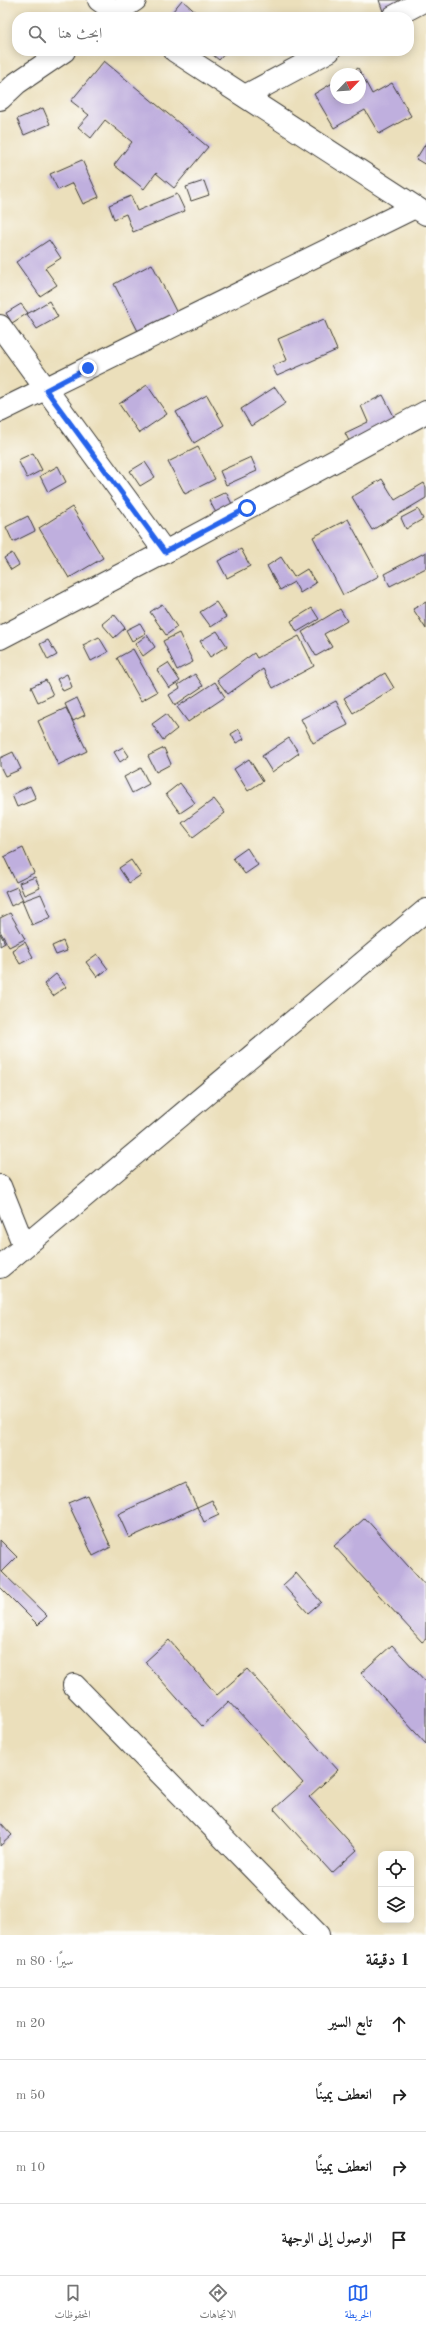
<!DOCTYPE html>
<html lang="ar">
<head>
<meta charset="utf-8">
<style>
	body { margin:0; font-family:"Old Standard TT",Amiri,serif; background:#f2f2f2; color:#222; direction:rtl }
	.controls { position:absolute; right:12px; bottom:12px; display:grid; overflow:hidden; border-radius:8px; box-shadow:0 2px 10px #0003 }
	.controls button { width:36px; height:36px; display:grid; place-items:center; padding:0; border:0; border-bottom:1px solid #e0e0e0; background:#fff; color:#222; font:20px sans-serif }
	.compass { position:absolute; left:330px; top:68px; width:36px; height:36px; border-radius:50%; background:#fff; box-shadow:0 2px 10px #0003; rotate:65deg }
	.stop { position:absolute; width:12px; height:12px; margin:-9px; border:3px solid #2563eb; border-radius:50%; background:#fff }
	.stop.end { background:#2563eb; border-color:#fff; box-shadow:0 1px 4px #0008 }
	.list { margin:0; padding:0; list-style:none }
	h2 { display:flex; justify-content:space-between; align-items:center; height:52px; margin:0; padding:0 16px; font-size:17px }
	h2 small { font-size:13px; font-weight:400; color:#767676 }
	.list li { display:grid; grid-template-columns:26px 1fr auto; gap:12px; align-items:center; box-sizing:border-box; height:72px; padding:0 16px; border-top:1px solid #e0e0e0 }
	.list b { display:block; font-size:15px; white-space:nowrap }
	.list em { font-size:13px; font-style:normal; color:#767676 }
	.icon { flex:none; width:22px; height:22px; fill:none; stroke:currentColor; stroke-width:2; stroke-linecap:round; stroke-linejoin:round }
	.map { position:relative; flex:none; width:426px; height:1935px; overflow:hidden; direction:ltr }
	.search { position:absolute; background:#fff; box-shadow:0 2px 10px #0003; left:12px; right:12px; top:12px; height:44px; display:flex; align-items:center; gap:10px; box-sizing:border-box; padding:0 14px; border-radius:16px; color:#767676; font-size:15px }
	.sheet { height:340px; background:#fff }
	nav { display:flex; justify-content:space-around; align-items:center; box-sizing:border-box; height:56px; border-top:1px solid #e0e0e0; background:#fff; font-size:11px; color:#767676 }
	nav a { display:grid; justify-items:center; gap:2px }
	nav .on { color:#2563eb }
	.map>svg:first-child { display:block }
	.building { fill:#bfafde }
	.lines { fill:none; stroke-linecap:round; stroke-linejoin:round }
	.minor-casing { stroke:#3b3934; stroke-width:24 }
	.minor { stroke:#fff; stroke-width:22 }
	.route { stroke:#2563eb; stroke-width:5 }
</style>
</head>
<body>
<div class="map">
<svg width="426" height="1935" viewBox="0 0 426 1935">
	<rect width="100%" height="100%" fill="#fdfcf7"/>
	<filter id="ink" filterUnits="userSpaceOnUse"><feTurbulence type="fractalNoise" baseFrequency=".025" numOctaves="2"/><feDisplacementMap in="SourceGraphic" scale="8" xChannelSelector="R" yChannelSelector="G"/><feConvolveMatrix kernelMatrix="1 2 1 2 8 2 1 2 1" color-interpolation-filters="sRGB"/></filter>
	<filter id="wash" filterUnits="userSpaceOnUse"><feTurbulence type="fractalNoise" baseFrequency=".012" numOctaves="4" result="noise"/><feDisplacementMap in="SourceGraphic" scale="16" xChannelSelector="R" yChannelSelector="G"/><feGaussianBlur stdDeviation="0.9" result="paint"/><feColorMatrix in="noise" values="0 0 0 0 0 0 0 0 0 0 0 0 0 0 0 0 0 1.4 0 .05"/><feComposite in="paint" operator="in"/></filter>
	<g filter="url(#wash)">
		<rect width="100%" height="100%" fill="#ebdfbb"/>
		<g id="blocks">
			<path class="building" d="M 182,0 L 201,17 L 168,17 Z
				M 379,0 L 400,0 L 403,7 L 384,14 Z
				M 208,51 L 227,51 L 219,60 Z
				M 104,61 L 208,147 L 174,188 L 156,173 L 144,189 L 114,165 L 132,142 L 105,120 L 91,138 L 78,127 L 89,115 L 71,101 Z
				M 358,68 L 372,94 L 392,83 L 411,116 L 379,134 L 365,110 L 334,128 L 314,94 L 336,81 L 336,98 L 360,98 L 360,74 L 349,74 Z
				M 43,108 L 50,124 L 24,135 L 17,119 Z
				M 426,143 L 426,165 L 416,159 Z
				M 82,160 L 99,197 L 83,204 L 73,183 L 58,190 L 50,174 Z
				M 204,181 L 209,195 L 191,201 L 186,187 Z
				M 177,194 L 185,211 L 133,232 L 126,214 L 114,219 L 109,205 L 131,196 L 137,211 Z
				M 49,240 L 61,258 L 45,268 L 57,285 L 40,296 L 16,262 Z
				M 152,264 L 180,319 L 142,339 L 114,284 Z
				M 49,301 L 58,317 L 37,329 L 27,314 Z
				M 21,304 L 28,313 L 12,323 L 6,313 Z
				M 324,319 L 337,350 L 277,376 L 272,366 L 287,360 L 278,339 Z
				M 147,385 L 167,414 L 139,433 L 119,404 Z
				M 275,387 L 286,403 L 251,426 L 241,409 Z
				M 207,395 L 224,425 L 194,443 L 176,412 Z
				M 383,395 L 399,426 L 353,449 L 345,433 L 368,422 L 361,406 Z
				M 198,447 L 215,479 L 185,494 L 168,462 Z
				M 33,453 L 42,470 L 27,478 L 18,460 Z
				M 251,457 L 257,471 L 226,485 L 220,471 Z
				M 145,462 L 155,477 L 140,486 L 130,471 Z
				M 58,466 L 66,482 L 48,492 L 40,476 Z
				M 382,479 L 395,500 L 424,483 L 426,487 L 426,498 L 372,530 L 352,497 Z
				M 226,492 L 237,514 L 221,522 L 209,500 Z
				M 72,507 L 103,558 L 69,578 L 39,528 Z
				M 418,509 L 423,519 L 406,529 L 401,518 Z
				M 28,516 L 35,531 L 13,542 L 6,527 Z
				M 348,519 L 379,576 L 343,595 L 313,537 Z
				M 241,549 L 250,566 L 227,578 L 218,561 Z
				M 426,552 L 426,568 L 390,586 L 384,574 Z
				M 12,553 L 19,565 L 11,570 L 4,558 Z
				M 281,557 L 294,577 L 307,569 L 316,583 L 300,593 L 294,582 L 280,590 L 267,566 Z
				M 216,602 L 226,617 L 211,627 L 200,612 Z
				M 426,602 L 426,629 L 413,609 Z
				M 162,604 L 177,627 L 166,635 L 150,612 Z
				M 312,608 L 319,619 L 297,632 L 291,621 Z
				M 340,609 L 347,621 L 324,634 L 332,647 L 316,656 L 302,632 Z
				M 114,614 L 125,628 L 114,638 L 102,624 Z
				M 140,623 L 146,633 L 132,641 L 126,630 Z
				M 217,631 L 227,646 L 210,657 L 200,641 Z
				M 179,633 L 193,662 L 177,670 L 163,641 Z
				M 147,635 L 155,647 L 143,656 L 135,644 Z
				M 299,636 L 314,666 L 273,688 L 263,669 L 228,694 L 217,680 L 254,653 L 257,658 Z
				M 99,637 L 108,652 L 91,661 L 83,645 Z
				M 48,640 L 57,655 L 48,660 L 40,644 Z
				M 133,649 L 157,692 L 141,701 L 117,658 Z
				M 168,663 L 180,681 L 169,688 L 157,670 Z
				M 385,673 L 394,688 L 353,713 L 344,698 Z
				M 67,674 L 72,687 L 63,691 L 57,679 Z
				M 195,674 L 203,686 L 175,705 L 169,695 L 180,688 L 178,685 Z
				M 46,680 L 53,695 L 38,702 L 31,687 Z
				M 215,682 L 225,697 L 188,722 L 177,707 Z
				M 77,698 L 85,715 L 73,721 L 65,704 Z
				M 336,701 L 348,725 L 313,743 L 301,719 Z
				M 66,708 L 87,751 L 58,765 L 38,721 Z
				M 166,714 L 177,729 L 163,740 L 152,724 Z
				M 239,729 L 244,739 L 236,743 L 231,734 Z
				M 289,738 L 299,753 L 272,772 L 262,756 Z
				M 123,747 L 129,756 L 120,762 L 114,752 Z
				M 164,748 L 171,764 L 156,772 L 148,756 Z
				M 13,752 L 21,769 L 5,776 L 0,766 L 0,758 Z
				M 249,759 L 263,781 L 248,791 L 234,769 Z
				M 141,768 L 149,784 L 132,793 L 124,777 Z
				M 180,783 L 195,803 L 180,813 L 166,794 Z
				M 30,786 L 36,799 L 17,807 L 12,795 Z
				M 214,799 L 225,813 L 193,837 L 182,823 Z
				M 23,848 L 34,873 L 16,882 L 4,857 Z
				M 247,848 L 258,865 L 245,874 L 233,858 Z
				M 131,860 L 141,875 L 129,883 L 119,868 Z
				M 35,877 L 40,888 L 24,895 L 19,883 Z
				M 17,887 L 23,900 L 11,906 L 5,892 Z
				M 41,894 L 51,917 L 32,925 L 22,901 Z
				M 10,913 L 25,939 L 9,947 L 0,931 L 0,918 Z
				M 0,933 L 5,943 L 0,946 Z
				M 63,941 L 67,951 L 56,955 L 52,946 Z
				M 25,942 L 33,957 L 20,964 L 12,950 Z
				M 97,954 L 108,969 L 97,977 L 86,962 Z
				M 56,974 L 66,987 L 53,996 L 44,984 Z
				M 185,1483 L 197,1507 L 129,1538 L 118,1514 Z
				M 87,1495 L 111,1547 L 93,1556 L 68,1503 Z
				M 212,1500 L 219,1515 L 204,1522 L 197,1507 Z
				M 365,1518 L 426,1586 L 426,1639 L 422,1642 L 334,1546 Z
				M 0,1540 L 17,1557 L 2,1572 L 47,1616 L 38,1625 L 0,1587 Z
				M 296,1573 L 321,1602 L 308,1613 L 283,1585 Z
				M 169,1640 L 217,1695 L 247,1669 L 338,1770 L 309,1797 L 357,1850 L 332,1873 L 274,1809 L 303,1783 L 229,1701 L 202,1726 L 145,1662 Z
				M 392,1645 L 426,1682 L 426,1744 L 361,1673 Z
				M 0,1822 L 12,1835 L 0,1846 Z"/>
		</g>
	</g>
	<g filter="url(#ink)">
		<use href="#blocks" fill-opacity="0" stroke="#3b3934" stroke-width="1"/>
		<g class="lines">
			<g class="minor-casing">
				<path id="minor" d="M 99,0 L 123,17
					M 109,17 L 135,0
					M 393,17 L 425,0
					M 175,51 L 426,214
					M 245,96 L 329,51
					M 0,99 L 17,83 L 64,51
					M 0,326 L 165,552
					M 0,411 L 415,207
					M 0,638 L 165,552 L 426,412
					M 0,1186 L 24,1246
					M 0,1267 L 426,910
					M 74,1685 L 318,1935"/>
			</g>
			<use href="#minor" class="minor"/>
		</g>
	</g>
	<g class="lines" filter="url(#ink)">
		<path class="route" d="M 88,368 L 46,390 L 165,552 L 247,508"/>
	</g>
</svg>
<div class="controls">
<button><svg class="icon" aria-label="locate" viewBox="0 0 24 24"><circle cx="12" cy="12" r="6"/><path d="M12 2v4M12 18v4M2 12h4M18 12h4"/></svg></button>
<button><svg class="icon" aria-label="layers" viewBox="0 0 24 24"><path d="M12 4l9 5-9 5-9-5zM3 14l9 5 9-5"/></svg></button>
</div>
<svg class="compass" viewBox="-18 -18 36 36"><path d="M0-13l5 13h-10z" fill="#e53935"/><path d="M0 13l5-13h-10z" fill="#767676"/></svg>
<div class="stop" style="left:247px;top:508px"></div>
<div class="stop end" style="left:88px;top:368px"></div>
<div class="search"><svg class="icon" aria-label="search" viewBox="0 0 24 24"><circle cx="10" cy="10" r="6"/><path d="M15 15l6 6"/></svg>ابحث هنا</div>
</div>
<section class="sheet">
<h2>1 دقيقة<small>سيرًا · 80 m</small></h2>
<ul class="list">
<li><svg class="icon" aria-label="ahead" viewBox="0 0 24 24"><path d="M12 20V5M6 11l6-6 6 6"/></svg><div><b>تابع السير</b></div><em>20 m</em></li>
<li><svg class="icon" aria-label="right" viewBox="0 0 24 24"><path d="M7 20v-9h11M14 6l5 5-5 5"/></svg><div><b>انعطف يمينًا</b></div><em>50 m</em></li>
<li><svg class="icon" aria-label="right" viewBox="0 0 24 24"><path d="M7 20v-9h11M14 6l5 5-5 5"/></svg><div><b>انعطف يمينًا</b></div><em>10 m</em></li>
<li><svg class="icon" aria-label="arrive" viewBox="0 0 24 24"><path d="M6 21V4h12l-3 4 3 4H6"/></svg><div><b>الوصول إلى الوجهة</b></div></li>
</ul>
</section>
<nav>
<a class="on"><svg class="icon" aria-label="map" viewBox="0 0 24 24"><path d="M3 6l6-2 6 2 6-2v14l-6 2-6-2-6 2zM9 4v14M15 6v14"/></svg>الخريطة</a>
<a><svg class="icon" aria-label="directions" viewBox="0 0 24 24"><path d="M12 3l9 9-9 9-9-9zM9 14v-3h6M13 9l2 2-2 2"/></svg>الاتجاهات</a>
<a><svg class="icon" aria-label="saved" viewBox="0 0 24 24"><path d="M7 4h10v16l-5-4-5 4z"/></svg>المحفوظات</a>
</nav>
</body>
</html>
